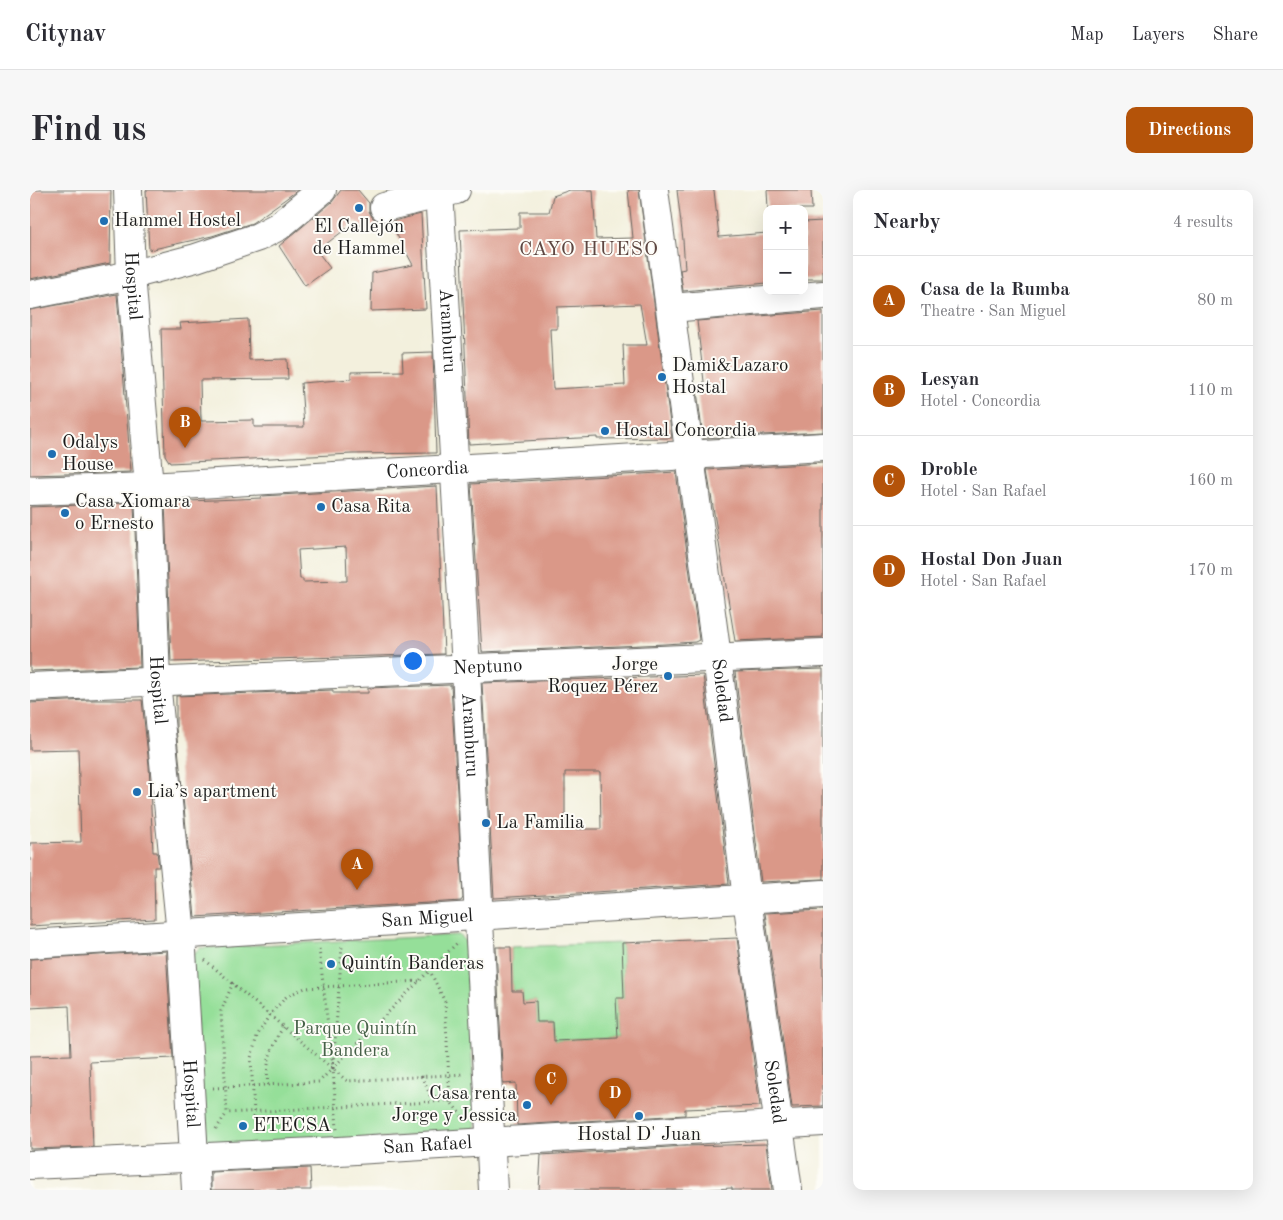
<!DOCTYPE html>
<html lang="en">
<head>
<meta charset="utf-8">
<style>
	body { margin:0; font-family:"Old Standard TT",serif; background:#f7f7f7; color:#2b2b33 }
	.controls { position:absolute; right:15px; top:15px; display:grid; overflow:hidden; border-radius:10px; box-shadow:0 5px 20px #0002 }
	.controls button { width:45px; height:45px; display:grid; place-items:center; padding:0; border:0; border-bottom:1px solid #e1e1e2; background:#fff; color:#2b2b33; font:25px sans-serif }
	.you { position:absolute; left:382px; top:470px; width:18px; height:18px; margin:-12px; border:4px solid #fff; border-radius:50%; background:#1a73e8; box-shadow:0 0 0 8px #1a73e833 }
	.badge { display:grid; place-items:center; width:32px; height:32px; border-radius:50%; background:#b45309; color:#fff; font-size:16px; font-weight:700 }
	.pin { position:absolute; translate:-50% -41px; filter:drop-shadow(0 1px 2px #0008) }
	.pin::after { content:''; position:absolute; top:26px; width:18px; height:15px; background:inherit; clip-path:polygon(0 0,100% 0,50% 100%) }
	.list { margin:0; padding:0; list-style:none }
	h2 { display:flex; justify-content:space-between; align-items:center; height:65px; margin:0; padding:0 20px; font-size:21px }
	h2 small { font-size:16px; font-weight:400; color:#7c7c81 }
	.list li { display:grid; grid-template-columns:32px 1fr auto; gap:15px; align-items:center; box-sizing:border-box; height:90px; padding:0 20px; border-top:1px solid #e1e1e2 }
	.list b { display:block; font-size:19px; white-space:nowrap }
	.list p { margin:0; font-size:16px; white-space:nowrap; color:#7c7c81 }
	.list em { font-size:16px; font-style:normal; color:#7c7c81 }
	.map { position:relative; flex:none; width:793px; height:1000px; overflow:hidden; border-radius:10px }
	header { display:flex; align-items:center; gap:30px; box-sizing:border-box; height:70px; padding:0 25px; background:#fff; border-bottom:1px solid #e1e1e2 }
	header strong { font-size:24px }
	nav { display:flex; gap:28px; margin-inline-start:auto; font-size:18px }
	.intro { display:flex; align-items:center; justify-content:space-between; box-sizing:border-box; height:120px; padding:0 30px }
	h1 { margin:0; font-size:35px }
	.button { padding:12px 22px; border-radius:10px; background:#b45309; color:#fff; font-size:18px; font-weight:700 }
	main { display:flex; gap:30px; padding:0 30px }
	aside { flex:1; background:#fff; border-radius:10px; box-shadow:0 5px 20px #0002 }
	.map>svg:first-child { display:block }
	.green { fill:#95df99; stroke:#587e5a }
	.building { fill:#da9888; fill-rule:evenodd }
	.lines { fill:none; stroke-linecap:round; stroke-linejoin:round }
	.minor-casing { stroke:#676660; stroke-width:30 }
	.path { stroke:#676660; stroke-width:3; stroke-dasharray:1 4; stroke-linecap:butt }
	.minor { stroke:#fff; stroke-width:28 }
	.poi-dot { fill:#1f6fb2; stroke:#fdfcf7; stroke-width:2 }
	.labels { text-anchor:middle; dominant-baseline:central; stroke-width:4; stroke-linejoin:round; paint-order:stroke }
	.poi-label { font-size:19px; fill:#1c1c1c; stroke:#fdfcf7; text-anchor:start }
	.street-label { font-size:19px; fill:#1c1c1c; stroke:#fdfcf7 }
	.park-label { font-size:19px; fill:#466048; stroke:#fdfcf7 }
	.neighbourhood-label { font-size:20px; letter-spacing:1px; fill:#5e4742; stroke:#fdfcf7 }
</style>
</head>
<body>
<header>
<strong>Citynav</strong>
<nav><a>Map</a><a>Layers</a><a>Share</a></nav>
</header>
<div class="intro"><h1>Find us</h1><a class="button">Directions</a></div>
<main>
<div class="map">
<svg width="793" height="1000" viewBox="0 0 793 1000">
	<rect width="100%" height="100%" fill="#fdfcf7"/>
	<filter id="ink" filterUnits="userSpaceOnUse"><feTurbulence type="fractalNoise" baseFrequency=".02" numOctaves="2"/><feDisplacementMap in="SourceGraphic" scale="10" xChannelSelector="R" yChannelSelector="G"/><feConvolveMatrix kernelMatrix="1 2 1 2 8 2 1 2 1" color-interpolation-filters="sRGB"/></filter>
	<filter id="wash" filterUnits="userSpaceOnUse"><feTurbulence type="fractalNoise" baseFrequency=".0096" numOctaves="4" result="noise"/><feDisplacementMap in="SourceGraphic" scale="20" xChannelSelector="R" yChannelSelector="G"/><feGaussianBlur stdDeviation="1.12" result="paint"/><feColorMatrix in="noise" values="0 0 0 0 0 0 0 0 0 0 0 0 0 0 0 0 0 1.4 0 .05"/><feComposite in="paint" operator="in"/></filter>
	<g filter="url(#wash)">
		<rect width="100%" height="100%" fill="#f3f0dd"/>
		<path class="green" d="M 429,745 L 435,751 L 446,936 L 439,943 L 179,957 L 172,949 L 162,767 L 169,758 Z
			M 592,753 L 594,808 L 586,809 L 588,848 L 524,851 L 523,832 L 507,832 L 506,811 L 493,812 L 492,801 L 482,801 L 481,757 Z"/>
		<g id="blocks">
			<path class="building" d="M 0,0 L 81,0 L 80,73 L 0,89 Z
				M 116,0 L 268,0 L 222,33 L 182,46 L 119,60 Z
				M 311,0 L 328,0 L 339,13 L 339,21 L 342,27 L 348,31 L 336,42 L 326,31 L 287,61 L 300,78 L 275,96 L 249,56 L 302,12 Z
				M 540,0 L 563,0 L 566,49 L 603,48 L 598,0 L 609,0 L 642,248 L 567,249 L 567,247 L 439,254 L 430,40 L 490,38 L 490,22 L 519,22 L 523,6 ZM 610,114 L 617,155 L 593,155 L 595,195 L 523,199 L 520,139 L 527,139 L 527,117 Z
				M 647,0 L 684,0 L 689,47 L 737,43 L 737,93 L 653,101 L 650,80 L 655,79 L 653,50 Z
				M 737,0 L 781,0 L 782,19 L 738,19 Z
				M 391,24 L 396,119 L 341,121 L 342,83 L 383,75 L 360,32 Z
				M 793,31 L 793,89 L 774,89 L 774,32 Z
				M 87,104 L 101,282 L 0,285 L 0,120 Z
				M 793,121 L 793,242 L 673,248 L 667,201 L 675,200 L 667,131 Z
				M 218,129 L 219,170 L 257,169 L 258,189 L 170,190 L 171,231 L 224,230 L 224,237 L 274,237 L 271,193 L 321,189 L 321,182 L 373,181 L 372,163 L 403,162 L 406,263 L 322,264 L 140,273 L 135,265 L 131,139 L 151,139 L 150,133 Z
				M 793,273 L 793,447 L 705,451 L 677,280 Z
				M 646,282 L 669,450 L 665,452 L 635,454 L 452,462 L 441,294 Z
				M 407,296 L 414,464 L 141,472 L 135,312 L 231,308 L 232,306 ZM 316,357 L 317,391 L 273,392 L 273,389 L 270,389 L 268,360 Z
				M 104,313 L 110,477 L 0,481 L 0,317 Z
				M 793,479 L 793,689 L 731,692 L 705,482 Z
				M 673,485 L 699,694 L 464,708 L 452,493 ZM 535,582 L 570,582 L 571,639 L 535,639 Z
				M 421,495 L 433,708 L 431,711 L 165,727 L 146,538 L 146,506 L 303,500 L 303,503 L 338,503 L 338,498 Z
				M 57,510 L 112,510 L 119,575 L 123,662 L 127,662 L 129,677 L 124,677 L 125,729 L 0,736 L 0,653 L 51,652 L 48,559 L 0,560 L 0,513 Z
				M 793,720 L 793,916 L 762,917 L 735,723 Z
				M 707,748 L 730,916 L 655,919 L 655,925 L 487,935 L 486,893 L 473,894 L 466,757 L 481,757 L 482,801 L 492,801 L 493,812 L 506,811 L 507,832 L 523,832 L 524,851 L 588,848 L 586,808 L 594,808 L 592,753 Z
				M 136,761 L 143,868 L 60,872 L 63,957 L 0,959 L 0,866 L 41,865 L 39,816 L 0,818 L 0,769 Z
				M 736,954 L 742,1000 L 702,1000 L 702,998 L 665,1000 L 509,1000 L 511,965 L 656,956 Z
				M 280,978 L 281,1000 L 181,1000 L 181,982 Z"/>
		</g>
	</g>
	<g filter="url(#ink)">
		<use href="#blocks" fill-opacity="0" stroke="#676660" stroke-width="1"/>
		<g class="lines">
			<g class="minor-casing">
				<g id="minor">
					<path id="s1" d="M 98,0 L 101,85 L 119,297 L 126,491 L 151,744 L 166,1000"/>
					<path id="s2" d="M 409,0 C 428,333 447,667 463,1000"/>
					<path id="s3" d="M 624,0 L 687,467 L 717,709 L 758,1000"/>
					<path d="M 354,17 L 426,0"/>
					<path d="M 0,105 L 101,85 L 166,68 L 228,47 L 249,36 L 292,0"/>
					<path d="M 641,118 L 793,105"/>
					<path id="s4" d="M 0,301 L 119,297 L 793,257"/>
					<path id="s5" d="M 0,497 L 793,463"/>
					<path id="s6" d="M 0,754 L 793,704"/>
					<path id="s7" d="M 0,975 L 309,961 L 793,932"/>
				</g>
			</g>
			<path class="path" d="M 289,759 L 303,878 L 307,940
				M 175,770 L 317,891 L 434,884
				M 203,793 L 191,821 L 197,923 L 420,911 L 415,812 L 400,781
				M 303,878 L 312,756
				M 392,886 L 400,905 L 420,911 L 436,931
				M 238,895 C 235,873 242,854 254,836
				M 183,898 L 289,892 L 428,752
				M 186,939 L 197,923
				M 225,942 L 221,868 L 227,846 L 240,824 L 257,806 L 275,798 L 389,791"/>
			<use href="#minor" class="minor"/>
		</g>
	</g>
	<g class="poi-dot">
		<circle cx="329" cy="18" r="5"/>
		<circle cx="74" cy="31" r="5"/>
		<circle cx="632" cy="187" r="5"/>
		<circle cx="575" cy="241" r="5"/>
		<circle cx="22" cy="264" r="5"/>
		<circle cx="291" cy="317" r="5"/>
		<circle cx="35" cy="323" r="5"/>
		<circle cx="638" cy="486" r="5"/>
		<circle cx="107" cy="602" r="5"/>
		<circle cx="456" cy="633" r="5"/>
		<circle cx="301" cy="774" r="5"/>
		<circle cx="497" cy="915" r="5"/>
		<circle cx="609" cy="926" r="5"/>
		<circle cx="213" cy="936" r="5"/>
	</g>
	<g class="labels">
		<g class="poi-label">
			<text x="84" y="31">Hammel Hostel</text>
			<text x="329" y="37" text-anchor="middle">El Callejón<tspan x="329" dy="22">de Hammel</tspan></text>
			<text x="642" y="176">Dami&amp;Lazaro<tspan x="642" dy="22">Hostal</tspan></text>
			<text x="585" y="241">Hostal Concordia</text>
			<text x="32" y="253">Odalys<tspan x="32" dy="22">House</tspan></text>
			<text x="45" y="312">Casa Xiomara<tspan x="45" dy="22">o Ernesto</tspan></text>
			<text x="301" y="317">Casa Rita</text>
			<text x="628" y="475" text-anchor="end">Jorge<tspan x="628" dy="22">Roquez Pérez</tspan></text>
			<text x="117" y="602">Lia’s apartment</text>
			<text x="466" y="633">La Familia</text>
			<text x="311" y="774">Quintín Banderas</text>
			<text x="487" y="904" text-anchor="end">Casa renta<tspan x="487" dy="22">Jorge y Jessica</tspan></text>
			<text x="223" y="936">ETECSA</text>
			<text x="609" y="945" text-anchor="middle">Hostal D' Juan</text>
		</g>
		<g class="street-label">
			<text stroke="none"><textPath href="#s1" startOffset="96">Hospital</textPath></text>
			<text stroke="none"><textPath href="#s2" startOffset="141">Aramburu</textPath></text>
			<text stroke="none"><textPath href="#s4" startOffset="398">Concordia</textPath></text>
			<text stroke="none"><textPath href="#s5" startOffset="458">Neptuno</textPath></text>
			<text stroke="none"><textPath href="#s1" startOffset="501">Hospital</textPath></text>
			<text stroke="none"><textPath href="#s3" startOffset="505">Soledad</textPath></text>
			<text stroke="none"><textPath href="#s2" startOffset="546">Aramburu</textPath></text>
			<text stroke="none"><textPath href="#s6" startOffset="398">San Miguel</textPath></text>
			<text stroke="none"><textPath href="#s3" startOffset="910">Soledad</textPath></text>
			<text stroke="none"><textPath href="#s1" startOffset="906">Hospital</textPath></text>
			<text stroke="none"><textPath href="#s7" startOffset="398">San Rafael</textPath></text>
		</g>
		<g class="park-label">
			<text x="325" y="839">Parque Quintín<tspan x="325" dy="22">Bandera</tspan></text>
		</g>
		<g class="neighbourhood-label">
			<text x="559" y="60">CAYO HUESO</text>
		</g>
	</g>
</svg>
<div class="controls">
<button>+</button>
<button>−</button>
</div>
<div class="you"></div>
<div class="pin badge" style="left:327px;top:700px">A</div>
<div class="pin badge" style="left:155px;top:258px">B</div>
<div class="pin badge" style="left:521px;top:915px">C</div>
<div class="pin badge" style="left:585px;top:929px">D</div>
</div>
<aside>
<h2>Nearby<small>4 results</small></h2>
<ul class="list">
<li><span class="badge">A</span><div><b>Casa de la Rumba</b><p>Theatre · San Miguel</p></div><em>80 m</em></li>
<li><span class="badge">B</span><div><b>Lesyan</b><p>Hotel · Concordia</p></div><em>110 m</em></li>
<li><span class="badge">C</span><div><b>Droble</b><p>Hotel · San Rafael</p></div><em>160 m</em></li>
<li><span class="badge">D</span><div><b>Hostal Don Juan</b><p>Hotel · San Rafael</p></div><em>170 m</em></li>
</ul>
</aside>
</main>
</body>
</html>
